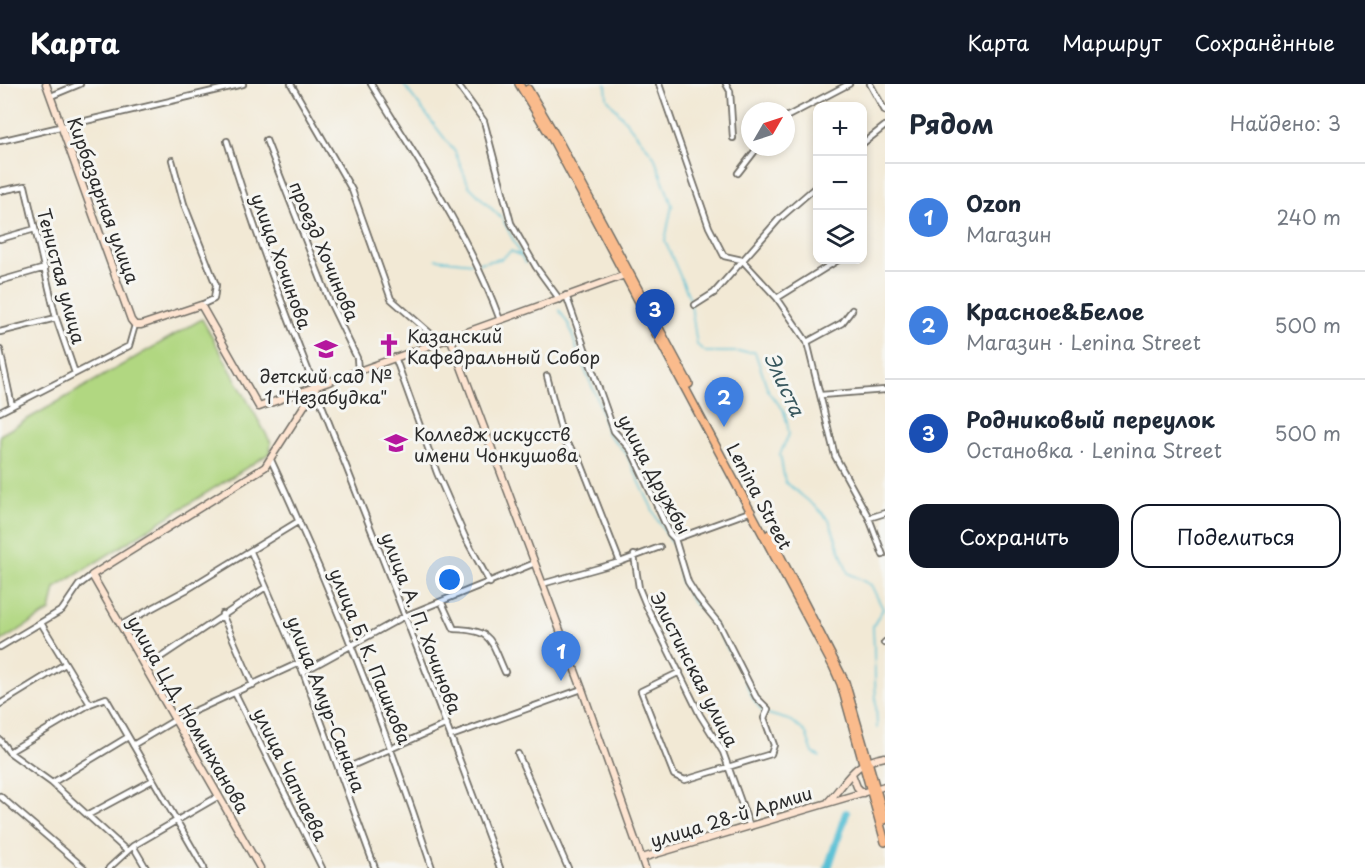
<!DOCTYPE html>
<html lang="ru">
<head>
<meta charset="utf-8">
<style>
	body { margin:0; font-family:"Playpen Sans",sans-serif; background:#f6f6f7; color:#1f2937 }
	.controls { position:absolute; right:18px; top:18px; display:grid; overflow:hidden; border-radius:12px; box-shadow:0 3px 9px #0003 }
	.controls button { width:54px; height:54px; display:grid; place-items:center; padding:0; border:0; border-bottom:2px solid #e0e1e3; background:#fff; color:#1f2937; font:30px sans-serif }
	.compass { position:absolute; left:741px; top:18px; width:54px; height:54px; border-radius:50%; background:#fff; box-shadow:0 3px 9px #0003; rotate:51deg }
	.you { position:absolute; left:450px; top:496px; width:21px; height:21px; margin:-15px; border:4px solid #fff; border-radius:50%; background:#1a73e8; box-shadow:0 0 0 9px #1a73e833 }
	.badge { display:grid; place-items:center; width:39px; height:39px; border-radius:50%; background:#111827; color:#fff; font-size:20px; font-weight:700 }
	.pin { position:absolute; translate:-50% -50px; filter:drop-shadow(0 2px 3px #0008) }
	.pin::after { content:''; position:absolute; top:32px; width:21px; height:18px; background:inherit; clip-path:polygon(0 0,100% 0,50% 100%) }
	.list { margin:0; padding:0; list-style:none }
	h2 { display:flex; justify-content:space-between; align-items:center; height:78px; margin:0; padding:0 24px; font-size:26px }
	h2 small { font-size:20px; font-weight:400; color:#747a83 }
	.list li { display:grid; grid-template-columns:39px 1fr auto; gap:18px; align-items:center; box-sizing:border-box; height:108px; padding:0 24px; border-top:2px solid #e0e1e3 }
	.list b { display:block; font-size:22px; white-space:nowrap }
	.list p { margin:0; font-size:20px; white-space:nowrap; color:#747a83 }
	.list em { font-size:20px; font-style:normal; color:#747a83 }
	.actions { display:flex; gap:12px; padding:18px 24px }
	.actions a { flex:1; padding:14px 0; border:2px solid #111827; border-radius:18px; text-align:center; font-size:21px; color:#111827 }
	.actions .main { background:#111827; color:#fff }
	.icon { flex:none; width:33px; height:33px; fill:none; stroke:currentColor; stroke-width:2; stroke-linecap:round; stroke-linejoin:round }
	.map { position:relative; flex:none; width:885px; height:784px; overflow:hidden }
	header { display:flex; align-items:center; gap:36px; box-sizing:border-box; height:84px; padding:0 30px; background:#111827; color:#fff }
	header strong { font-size:28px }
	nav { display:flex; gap:33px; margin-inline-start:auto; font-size:21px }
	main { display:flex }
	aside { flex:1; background:#fff }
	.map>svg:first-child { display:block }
	.green { fill:#b1d781; stroke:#6e8156; stroke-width:1.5 }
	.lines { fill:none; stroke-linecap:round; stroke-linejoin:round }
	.stream { stroke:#57bfd4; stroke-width:1.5 }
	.river { stroke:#57bfd4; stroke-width:8 }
	.street-casing { stroke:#716e66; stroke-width:8 }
	.secondary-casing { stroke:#716e66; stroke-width:9 }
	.primary-casing { stroke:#716e66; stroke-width:10 }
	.street { stroke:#fff; stroke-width:4.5 }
	.secondary { stroke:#fde4d1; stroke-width:6 }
	.primary { stroke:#fabb8c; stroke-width:7 }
	.labels { text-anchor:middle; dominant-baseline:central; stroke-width:6; stroke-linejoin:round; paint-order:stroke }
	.street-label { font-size:18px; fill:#2b2b2b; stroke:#f6f6f2 }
	.poi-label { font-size:18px; fill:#2b2b2b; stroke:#f6f6f2; text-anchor:start }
	.water-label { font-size:20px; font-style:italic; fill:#38575e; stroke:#f6f6f2 }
</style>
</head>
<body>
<header>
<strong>Карта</strong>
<nav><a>Карта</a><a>Маршрут</a><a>Сохранённые</a></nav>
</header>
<main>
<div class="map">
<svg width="885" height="784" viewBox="0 0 885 784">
	<rect width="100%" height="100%" fill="#f6f6f2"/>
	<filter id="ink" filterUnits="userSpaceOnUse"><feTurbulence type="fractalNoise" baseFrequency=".0167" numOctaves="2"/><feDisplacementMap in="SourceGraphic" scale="12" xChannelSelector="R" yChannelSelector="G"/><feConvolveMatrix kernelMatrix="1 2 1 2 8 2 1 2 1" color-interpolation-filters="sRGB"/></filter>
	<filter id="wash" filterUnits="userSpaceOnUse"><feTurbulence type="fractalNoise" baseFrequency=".008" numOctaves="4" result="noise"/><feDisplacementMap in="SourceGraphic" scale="24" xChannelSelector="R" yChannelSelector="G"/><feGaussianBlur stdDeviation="1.35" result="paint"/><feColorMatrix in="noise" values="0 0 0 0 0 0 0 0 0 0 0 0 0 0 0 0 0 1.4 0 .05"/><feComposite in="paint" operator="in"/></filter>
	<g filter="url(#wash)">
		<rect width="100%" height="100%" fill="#f2e9d5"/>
		<path class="green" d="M 202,235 L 271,359 L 270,369 L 55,504 L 50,527 L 0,558 L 0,351 Z"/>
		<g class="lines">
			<path class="stream" d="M 403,0 L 455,68 L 469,102 L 503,136 L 525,179
				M 606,0 L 607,14 L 654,72 L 672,121 L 665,157 L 690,215 L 697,261 L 706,268 L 755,268 L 769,309 L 783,325 L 787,338 L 789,350 L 780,370 L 785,398 L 816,423 L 829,436 L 848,489 L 871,501 L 883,525 L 873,542 L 877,644
				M 436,175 L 473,179
				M 478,179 L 501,175 L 511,167 L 519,171
				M 559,226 L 569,241 L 579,272 L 598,316 L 607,349 L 626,369 L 657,435 L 674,462 L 681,498 L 693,518 L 710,534 L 738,582
				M 744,594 L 752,613 L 763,628
				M 768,630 L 792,637 L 806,649 L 813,669 L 820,673"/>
			<path class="river" d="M 828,784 L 846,729"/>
		</g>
	</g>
	<g filter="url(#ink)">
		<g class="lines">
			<g class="street-casing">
				<path id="street" d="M 291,0 L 352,106 L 391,215 L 439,257
					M 371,0 C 418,76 469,151 500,236
					M 457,0 L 484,37 L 511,139 L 536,183 L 560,216
					M 659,0 L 709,143 L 724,172 L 742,176 L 777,214 L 807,258 L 835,372 L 869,434 L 883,471
					M 726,0 L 730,7 L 733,54
					M 870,0 L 885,27
					M 51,12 L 80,0
					M 786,33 L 849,0
					M 266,56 L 329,216 L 357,274 L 358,287
					M 0,57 L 243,0
					M 227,57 C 264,181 315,302 362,423 C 410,543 455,663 500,784
					M 862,60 L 885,42
					M 172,76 L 184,120 L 216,201 L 214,215 L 201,221
					M 738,89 L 758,63
					M 0,107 L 25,102 L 56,234 L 75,289
					M 0,155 L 35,145
					M 0,197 L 45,184
					M 566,211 L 614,347 L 631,366 L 670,450 L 675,455 L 688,498 L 698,514 L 719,540 L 756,613 L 768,625 L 764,634 L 774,661 L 771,670 L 685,696 L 674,691 L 641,607 L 680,588
					M 777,214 L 838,176
					M 695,221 L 714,209 L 779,135 L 818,101
					M 0,248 L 56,234
					M 807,258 L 842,239 L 852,226
					M 0,266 L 12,322
					M 395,273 L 437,389 L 465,453 L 490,499
					M 547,292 L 564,357 L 579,374 L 620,478
					M 821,311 L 885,306
					M 0,328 L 129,262 L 135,241
					M 271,376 C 333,509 386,644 432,784
					M 869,434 L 885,429
					M 675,455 L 752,427
					M 251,468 L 303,588 L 375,784
					M 634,471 L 639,504 L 646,521 L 700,631 L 723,668 L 750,743
					M 542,500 L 620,478 L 660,463
					M 442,519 L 454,545 C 493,546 490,555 505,588
					M 222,530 L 253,601
					M 41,539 L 90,620 L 106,614 L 204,784
					M 121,541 L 186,506 L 299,437
					M 884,559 L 885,558
					M 0,563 L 62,526 L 79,501 L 92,491
					M 146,583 L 266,503
					M 303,588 L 405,532 L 535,479
					M 235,609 L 322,784
					M 0,620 L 65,580
					M 451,652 L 582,605
					M 0,656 L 9,668 L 52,699 L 127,767
					M 133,661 L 175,636 L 299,579
					M 9,668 L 90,620
					M 518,670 L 568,784
					M 340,687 L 447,640
					M 52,699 L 128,653
					M 0,712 L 84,784
					M 88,731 L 153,696
					M 133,762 L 146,784
					M 109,784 L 133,762 L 219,712"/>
			</g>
			<g class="secondary-casing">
				<path id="secondary" d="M 46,0 L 131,236 L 135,241 L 141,241 L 201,221 L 259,323 L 625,191
					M 450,253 L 582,605 L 645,784
					M 852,690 L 857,703 L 863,709
					M 828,718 C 850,694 852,679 885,673
					M 642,774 L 885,702
					M 260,784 L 92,491 L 265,383 L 315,305"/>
			</g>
			<g class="primary-casing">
				<path id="primary" d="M 519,0 L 554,58 L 833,582 L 841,600 L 885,758
					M 528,5 L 558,56 L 689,300
					M 769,450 L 845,598 L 885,736"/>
			</g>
			<use href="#street" class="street"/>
			<use href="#secondary" class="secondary"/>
			<use href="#primary" class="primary"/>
		</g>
	</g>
	<defs>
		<g id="church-bare" transform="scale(1.8)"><path d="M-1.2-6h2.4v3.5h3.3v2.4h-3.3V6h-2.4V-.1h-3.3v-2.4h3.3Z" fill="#b5179e" stroke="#f6f6f2" stroke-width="2.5" paint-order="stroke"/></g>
		<g id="school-bare" transform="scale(1.8)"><path d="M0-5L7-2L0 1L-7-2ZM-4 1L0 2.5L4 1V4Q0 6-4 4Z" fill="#b5179e" stroke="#f6f6f2" stroke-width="2.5" paint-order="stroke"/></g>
		<g id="university-bare" transform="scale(1.8)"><path d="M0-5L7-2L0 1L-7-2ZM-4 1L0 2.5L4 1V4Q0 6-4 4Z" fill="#b5179e" stroke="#f6f6f2" stroke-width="2.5" paint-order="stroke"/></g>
	</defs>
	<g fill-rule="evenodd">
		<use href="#church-bare" x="389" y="261"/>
		<use href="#school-bare" x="326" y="265"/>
		<use href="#university-bare" x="396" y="359"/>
	</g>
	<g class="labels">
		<g class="street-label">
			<text transform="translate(104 116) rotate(70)">Кирбазарная улица</text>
			<text transform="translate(325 167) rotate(67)">проезд Хочинова</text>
			<text transform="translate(282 177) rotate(70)">улица Хочинова</text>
			<text transform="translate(62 192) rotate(75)">Тенистая улица</text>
			<text transform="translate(655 390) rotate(62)">улица Дружбы</text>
			<text transform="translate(760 412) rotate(62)">Lenina Street</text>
			<text transform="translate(422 539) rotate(69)">улица А. П. Хочинова</text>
			<text transform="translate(371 572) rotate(68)">улица Б. К. Пашкова</text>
			<text transform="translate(695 585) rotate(63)">Элистинская улица</text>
			<text transform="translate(327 620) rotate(69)">улица Амур-Санана</text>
			<text transform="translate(189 630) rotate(60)">улица Ц.Д. Номинханова</text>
			<text transform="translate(291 690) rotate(64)">улица Чапчаева</text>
			<text transform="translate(731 732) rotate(-17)">улица 28-й Армии</text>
		</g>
		<g class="poi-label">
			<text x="407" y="251">Казанский<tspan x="407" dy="21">Кафедральный Собор</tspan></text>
			<text x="326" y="291" text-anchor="middle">детский сад №<tspan x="326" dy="21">1 "Незабудка"</tspan></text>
			<text x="414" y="349">Колледж искусств<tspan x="414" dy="21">имени Чонкушова</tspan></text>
		</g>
		<g class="water-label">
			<text transform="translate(785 300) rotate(65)">Элиста</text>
		</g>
	</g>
</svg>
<div class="controls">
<button>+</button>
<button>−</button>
<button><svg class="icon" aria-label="layers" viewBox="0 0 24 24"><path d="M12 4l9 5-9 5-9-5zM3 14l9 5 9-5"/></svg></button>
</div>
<svg class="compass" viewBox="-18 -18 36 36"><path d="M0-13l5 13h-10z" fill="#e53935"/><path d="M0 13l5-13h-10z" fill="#747a83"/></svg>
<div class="you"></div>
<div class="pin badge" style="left:561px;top:597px;background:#3f7fe0">1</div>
<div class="pin badge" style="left:724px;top:343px;background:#3f7fe0">2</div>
<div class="pin badge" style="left:655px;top:255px;background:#1a4fb4">3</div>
</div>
<aside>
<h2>Рядом<small>Найдено: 3</small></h2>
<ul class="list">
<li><span class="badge" style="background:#3f7fe0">1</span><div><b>Ozon</b><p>Магазин</p></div><em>240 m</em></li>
<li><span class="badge" style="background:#3f7fe0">2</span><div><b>Красное&amp;Белое</b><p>Магазин · Lenina Street</p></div><em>500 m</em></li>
<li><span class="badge" style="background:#1a4fb4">3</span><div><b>Родниковый переулок</b><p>Остановка · Lenina Street</p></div><em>500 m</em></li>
</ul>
<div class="actions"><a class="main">Сохранить</a><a>Поделиться</a></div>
</aside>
</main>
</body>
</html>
